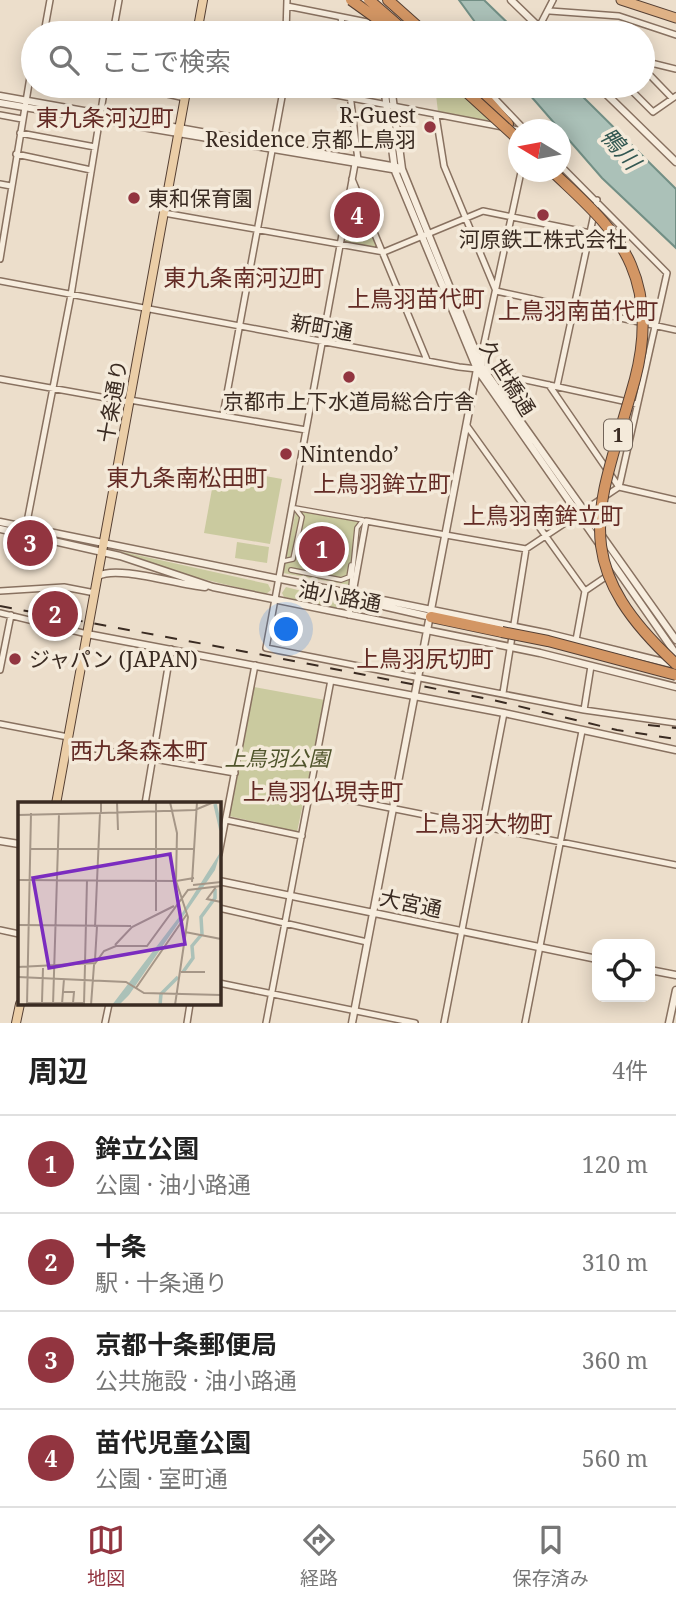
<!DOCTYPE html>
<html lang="ja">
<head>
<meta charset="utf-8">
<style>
	body { margin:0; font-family:"Noto Serif","Noto Sans JP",serif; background:#f6f6f6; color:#222 }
	.controls { position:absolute; right:21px; bottom:21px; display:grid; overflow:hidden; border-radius:14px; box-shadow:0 4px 18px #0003 }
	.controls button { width:63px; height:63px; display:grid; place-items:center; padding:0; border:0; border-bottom:2px solid #e0e0e0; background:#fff; color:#222; font:35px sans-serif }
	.compass { position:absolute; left:508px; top:119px; width:63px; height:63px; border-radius:50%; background:#fff; box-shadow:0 4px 18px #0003; rotate:280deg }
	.you { position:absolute; left:287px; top:630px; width:24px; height:24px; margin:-18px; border:5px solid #fff; border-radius:50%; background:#1a73e8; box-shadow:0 0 0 10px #1a73e833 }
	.badge { display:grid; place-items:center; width:46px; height:46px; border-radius:50%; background:#923540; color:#fff; font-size:23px; font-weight:700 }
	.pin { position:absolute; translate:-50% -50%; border:4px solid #fff; box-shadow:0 2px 7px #0006 }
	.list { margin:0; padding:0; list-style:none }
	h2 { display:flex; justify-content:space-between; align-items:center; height:91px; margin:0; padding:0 28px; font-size:30px }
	h2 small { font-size:23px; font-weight:400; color:#767676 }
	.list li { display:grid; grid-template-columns:46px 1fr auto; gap:21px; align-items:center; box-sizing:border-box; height:98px; padding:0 28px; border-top:2px solid #e0e0e0 }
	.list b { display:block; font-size:26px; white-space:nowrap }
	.list p { margin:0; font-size:23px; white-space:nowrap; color:#767676 }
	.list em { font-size:23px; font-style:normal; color:#767676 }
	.icon { flex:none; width:38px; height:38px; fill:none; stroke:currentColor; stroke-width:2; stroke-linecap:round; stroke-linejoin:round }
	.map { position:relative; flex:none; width:676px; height:1023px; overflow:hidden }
	.search { position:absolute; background:#fff; box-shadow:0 4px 18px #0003; left:21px; right:21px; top:21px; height:77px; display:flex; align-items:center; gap:18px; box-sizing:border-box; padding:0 24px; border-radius:38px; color:#767676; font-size:26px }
	.sheet { height:483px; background:#fff }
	nav { display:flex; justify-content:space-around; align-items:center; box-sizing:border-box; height:98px; border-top:2px solid #e0e0e0; background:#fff; font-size:19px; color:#767676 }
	nav a { display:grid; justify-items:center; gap:4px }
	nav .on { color:#923540 }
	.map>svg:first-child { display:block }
	.green { fill:#caca9f }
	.water { fill:#abc1b8; stroke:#728f85; stroke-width:2 }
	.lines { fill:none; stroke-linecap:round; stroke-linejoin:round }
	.pedestrian-casing { stroke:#887160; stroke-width:6 }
	.minor-casing { stroke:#887160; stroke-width:8 }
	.tertiary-casing { stroke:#887160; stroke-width:9 }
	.primary-casing { stroke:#564034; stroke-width:10 }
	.trunk-casing { stroke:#564034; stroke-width:11 }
	.motorway-casing { stroke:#564034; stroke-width:12 }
	.pedestrian { stroke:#f7edde; stroke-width:3.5 }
	.minor { stroke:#f7edde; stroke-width:5 }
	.tertiary { stroke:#f7edde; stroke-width:6 }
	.primary { stroke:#ebcea7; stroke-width:8 }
	.trunk { stroke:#dfb286; stroke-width:9 }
	.motorway { stroke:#d39664; stroke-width:10 }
	.rail { stroke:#3a2b22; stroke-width:2; stroke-dasharray:12 12; stroke-linecap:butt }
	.motorway-bridge-casing { stroke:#564034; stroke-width:12; stroke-linecap:butt }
	.motorway-bridge { stroke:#d39664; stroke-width:10 }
	.poi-dot { fill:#923540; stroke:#f4eada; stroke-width:2.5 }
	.labels { text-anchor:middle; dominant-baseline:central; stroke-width:7; stroke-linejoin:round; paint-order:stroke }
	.shield { fill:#f4eada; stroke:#726459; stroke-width:2 }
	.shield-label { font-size:19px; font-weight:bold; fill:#3a2b22 }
	.poi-label { font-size:21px; fill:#3a2b22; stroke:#f4eada; text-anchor:start }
	.street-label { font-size:21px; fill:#3a2b22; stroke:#f4eada }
	.park-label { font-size:21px; font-style:italic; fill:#4f542b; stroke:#f4eada }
	.neighbourhood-label { font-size:23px; fill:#632b25; stroke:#f4eada }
	.water-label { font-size:23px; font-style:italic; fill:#335852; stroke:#f4eada }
	.inset-river { fill:none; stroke:#abc1b8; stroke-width:3.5 }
	.inset-road { fill:none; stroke:#a59687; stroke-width:2 }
	.view { fill:#7b2cbf; fill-opacity:0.15; stroke:#7b2cbf; stroke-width:3.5 }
	.inset-edge { fill:none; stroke:#3a2b22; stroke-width:3.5 }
</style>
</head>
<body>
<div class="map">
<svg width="676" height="1023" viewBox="0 0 676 1023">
	<rect width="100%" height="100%" fill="#ecdecb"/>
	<path class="green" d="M 435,86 L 479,86 L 519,126 L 438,112 Z
		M 356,190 L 378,244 L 376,247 L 347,243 L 344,239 Z
		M 216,467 L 282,479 L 270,544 L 204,533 Z
		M 296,510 L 355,520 L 361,525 L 349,585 L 283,573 Z
		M 237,542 L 269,547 L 267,563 L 235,558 Z
		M 119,551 L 268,584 L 271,590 L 266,594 L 190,576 Z
		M 286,587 L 341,601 L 347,607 L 341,609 L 284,597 L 282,593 Z
		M 254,687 L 325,700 L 297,832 L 229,816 Z"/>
	<path class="water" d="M 459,0 L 484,0 L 518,33 L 483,33 Z
		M 522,86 L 572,86 L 676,189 L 676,248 L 602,178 Z"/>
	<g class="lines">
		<g class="pedestrian-casing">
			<path id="pedestrian" d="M 284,561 L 293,559 L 302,517 L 295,508 L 363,520 L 357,528 L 351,587
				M 291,570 L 341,580 L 349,577 L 351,565"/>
		</g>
		<g class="minor-casing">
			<path id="minor" d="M 287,6 L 377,24
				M 550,11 L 619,16 L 676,35
				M 341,17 L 343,33
				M 539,27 L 553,0
				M 44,33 L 50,0
				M 113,33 L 119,0
				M 286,33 L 287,0
				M 643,61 L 676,69
				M 643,68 L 672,98
				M 132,86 L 185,98
				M 289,86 L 518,130
				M 349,86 L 358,160
				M 483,86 L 525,130
				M 627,86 L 653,112 L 676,96
				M 0,115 L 22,119
				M 436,116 L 444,166 L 496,291
				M 20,133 L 95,147
				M 16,154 L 91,170
				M 355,164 L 266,648 L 584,710 L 676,723
				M 560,165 L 667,273 L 619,487
				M 352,179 L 427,360
				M 0,184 L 11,186
				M 164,213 L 384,252 L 483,211 L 590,233
				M 0,259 L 33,59
				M 0,281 L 459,367 L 477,369 L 482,367 L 498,374 L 637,404
				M 496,291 L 676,330
				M 482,367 L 483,348 L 521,172
				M 0,379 L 129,402
				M 549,385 L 619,487
				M 557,386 L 597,200
				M 130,400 L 306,430
				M 223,415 L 284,86
				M 467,426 L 585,591
				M 26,527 L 71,295 L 105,86
				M 0,591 L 64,587 L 95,593
				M 0,613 L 87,634
				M 349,615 L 366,521 L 526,549 L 619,487 L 676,500
				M 576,640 L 585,591 L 610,574
				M 0,670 L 11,615
				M 503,693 L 526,549
				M 584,710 L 591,666
				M 0,724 L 68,737
				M 67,744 L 235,773
				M 310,792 L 676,865
				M 145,804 L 171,649
				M 226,820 L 302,836
				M 219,854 L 255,665
				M 219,908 L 367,942
				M 0,930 L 19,934
				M 219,983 L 415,1023
				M 105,1023 L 109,1004
				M 187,1023 L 190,1004
				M 266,1023 L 331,680
				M 444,1023 L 504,713
				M 525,1023 L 582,731"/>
		</g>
		<g class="tertiary-casing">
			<path id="tertiary" d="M 511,0 L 545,33
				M 375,18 L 378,33
				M 384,86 L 395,171 L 477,369 L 676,654
				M 391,86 L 402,169 L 482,367 L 676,640
				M 598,86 L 676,162
				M 0,96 L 397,167
				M 0,103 L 398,170
				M 0,522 L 550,634 L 676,665
				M 0,529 L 120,556 L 213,587 L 540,653 L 676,687
				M 98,576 C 118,565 178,585 205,587
				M 344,597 L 431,617
				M 87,634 L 504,713 L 676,750
				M 0,841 L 19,844
				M 219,881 L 597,959
				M 650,970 L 676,975
				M 352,1023 L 477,369
				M 669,1023 L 676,990"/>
		</g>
		<g class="primary-casing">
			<path id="primary" d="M 197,33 L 203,0
				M 56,804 L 187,86
				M 16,1023 L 20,1004"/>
		</g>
		<g class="trunk-casing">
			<path id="trunk" d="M 621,0 L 676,18"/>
		</g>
		<g class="motorway-casing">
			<path id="motorway" d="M 388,0 L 425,33
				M 475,86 L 508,124
				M 431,617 L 502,632"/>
		</g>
		<use href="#pedestrian" class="pedestrian"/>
		<use href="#minor" class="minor"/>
		<use href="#tertiary" class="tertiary"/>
		<use href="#primary" class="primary"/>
		<use href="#trunk" class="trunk"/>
		<use href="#motorway" class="motorway"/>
		<path class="rail" d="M 0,606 L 263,655 L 493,700 L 617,730 L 676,739
			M 648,725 L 676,728"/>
		<g class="motorway-bridge-casing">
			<path id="motorway-bridge" d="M 351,0 L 397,33
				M 369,0 L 407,33
				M 460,86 L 518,139
				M 553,172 C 581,199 615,227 631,265 C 647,302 645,341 635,379 C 600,506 563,560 676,664
				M 502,632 L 548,641 L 676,675"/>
		</g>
		<use href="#motorway-bridge" class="motorway-bridge"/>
	</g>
	<g class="poi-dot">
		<circle cx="430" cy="127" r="7"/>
		<circle cx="134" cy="198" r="7"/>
		<circle cx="543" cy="215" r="7"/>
		<circle cx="349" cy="377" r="7"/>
		<circle cx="286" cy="454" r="7"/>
		<circle cx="15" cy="659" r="7"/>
	</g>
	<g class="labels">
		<rect class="shield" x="604" y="419.5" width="28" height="31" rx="5"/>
		<g class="shield-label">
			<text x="618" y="435">1</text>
		</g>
		<g class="poi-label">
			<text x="416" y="115" text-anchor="end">R-Guest<tspan x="416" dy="24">Residence 京都上鳥羽</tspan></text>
			<text x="148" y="198">東和保育園</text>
			<text x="543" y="239" text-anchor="middle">河原鉄工株式会社</text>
			<text x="349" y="401" text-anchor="middle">京都市上下水道局総合庁舎</text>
			<text x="300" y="454">Nintendo’</text>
			<text x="29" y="659">ジャパン (JAPAN)</text>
		</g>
		<g class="street-label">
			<text transform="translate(322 327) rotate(10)">新町通</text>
			<text transform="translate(508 378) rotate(58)">久世橋通</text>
			<text transform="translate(112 401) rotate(-80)">十条通り</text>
			<text transform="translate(340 596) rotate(11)">油小路通</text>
			<text transform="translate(411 903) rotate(12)">大宮通</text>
		</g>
		<g class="park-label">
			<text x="277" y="758">上鳥羽公園</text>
		</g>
		<g class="neighbourhood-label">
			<text x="105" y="117">東九条河辺町</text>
			<text x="244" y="277">東九条南河辺町</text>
			<text x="416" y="298">上鳥羽苗代町</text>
			<text x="578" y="310">上鳥羽南苗代町</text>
			<text x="187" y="477">東九条南松田町</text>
			<text x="382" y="483">上鳥羽鉾立町</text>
			<text x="543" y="515">上鳥羽南鉾立町</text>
			<text x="425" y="658">上鳥羽尻切町</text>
			<text x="139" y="750">西九条森本町</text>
			<text x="323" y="791">上鳥羽仏現寺町</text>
			<text x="484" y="823">上鳥羽大物町</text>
		</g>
		<g class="water-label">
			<text transform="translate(621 148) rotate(49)">鴨川</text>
		</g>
	</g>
	<g transform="translate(18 802)">
		<rect width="203" height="203" fill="#ecdecb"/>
		<path d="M 203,49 L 197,68 L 111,193 L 101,203 L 94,203 L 164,111 Z" fill="#abc1b8"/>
		<path class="inset-river" d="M 197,2 L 203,28M 165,170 L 175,156 L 174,144 L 184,132 L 183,115 L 197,96 L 197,87M 142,203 L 143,192 L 160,175"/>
		<path class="inset-road" d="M 99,0 L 100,28M 138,0 L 138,109M 83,11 L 177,8 L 196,0M 0,13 L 83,11 L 83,0M 12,47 L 176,47M 0,78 L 158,79 L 159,31 L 152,0M 174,80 L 179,0M 175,83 L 203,80M 198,85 L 189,97 L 203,100M 0,123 L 113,124M 77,125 L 82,11M 167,130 L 203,137M 97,143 L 114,125 L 156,104M 77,158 L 79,124M 67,161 L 69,78M 0,165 L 78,161M 163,170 L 187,170M 0,175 L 108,180 L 126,191 L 203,193M 118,186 L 169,112M 45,190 L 56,190 L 55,201M 24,200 L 25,166M 9,201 L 66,201M 44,202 L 46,177M 66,202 L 67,163M 9,203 L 13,11M 35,203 L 41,12M 73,203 L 76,163 L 86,149 L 98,144 L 129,144 L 170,88 L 203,84M 157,203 L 170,115 L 158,79 L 176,76"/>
		<path class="view" d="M 152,52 L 167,142 L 31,166 L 15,76 Z"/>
		<rect width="203" height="203" class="inset-edge"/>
	</g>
</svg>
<div class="controls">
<button><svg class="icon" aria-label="locate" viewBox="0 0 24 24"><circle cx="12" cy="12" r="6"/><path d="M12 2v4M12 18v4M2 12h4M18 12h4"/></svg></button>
</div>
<svg class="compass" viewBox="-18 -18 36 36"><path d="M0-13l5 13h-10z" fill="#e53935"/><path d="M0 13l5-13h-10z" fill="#767676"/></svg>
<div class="you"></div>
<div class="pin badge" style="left:322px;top:549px">1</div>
<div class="pin badge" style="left:55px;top:614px">2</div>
<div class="pin badge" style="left:30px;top:543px">3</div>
<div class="pin badge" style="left:357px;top:215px">4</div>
<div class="search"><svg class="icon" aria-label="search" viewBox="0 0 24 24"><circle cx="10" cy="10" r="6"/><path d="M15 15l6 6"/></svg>ここで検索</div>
</div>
<section class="sheet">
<h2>周辺<small>4件</small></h2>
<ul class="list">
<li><span class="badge">1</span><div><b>鉾立公園</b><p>公園 · 油小路通</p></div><em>120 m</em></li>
<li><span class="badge">2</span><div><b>十条</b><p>駅 · 十条通り</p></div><em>310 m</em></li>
<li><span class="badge">3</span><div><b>京都十条郵便局</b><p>公共施設 · 油小路通</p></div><em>360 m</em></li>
<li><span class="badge">4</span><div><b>苗代児童公園</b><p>公園 · 室町通</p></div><em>560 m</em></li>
</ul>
</section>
<nav>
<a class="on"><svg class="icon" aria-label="map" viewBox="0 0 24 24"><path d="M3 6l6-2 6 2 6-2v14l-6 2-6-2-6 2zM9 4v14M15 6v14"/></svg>地図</a>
<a><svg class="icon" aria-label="directions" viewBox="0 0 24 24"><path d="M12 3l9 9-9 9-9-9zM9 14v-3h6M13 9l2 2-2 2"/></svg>経路</a>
<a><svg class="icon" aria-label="saved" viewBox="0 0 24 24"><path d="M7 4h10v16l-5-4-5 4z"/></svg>保存済み</a>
</nav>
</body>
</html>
